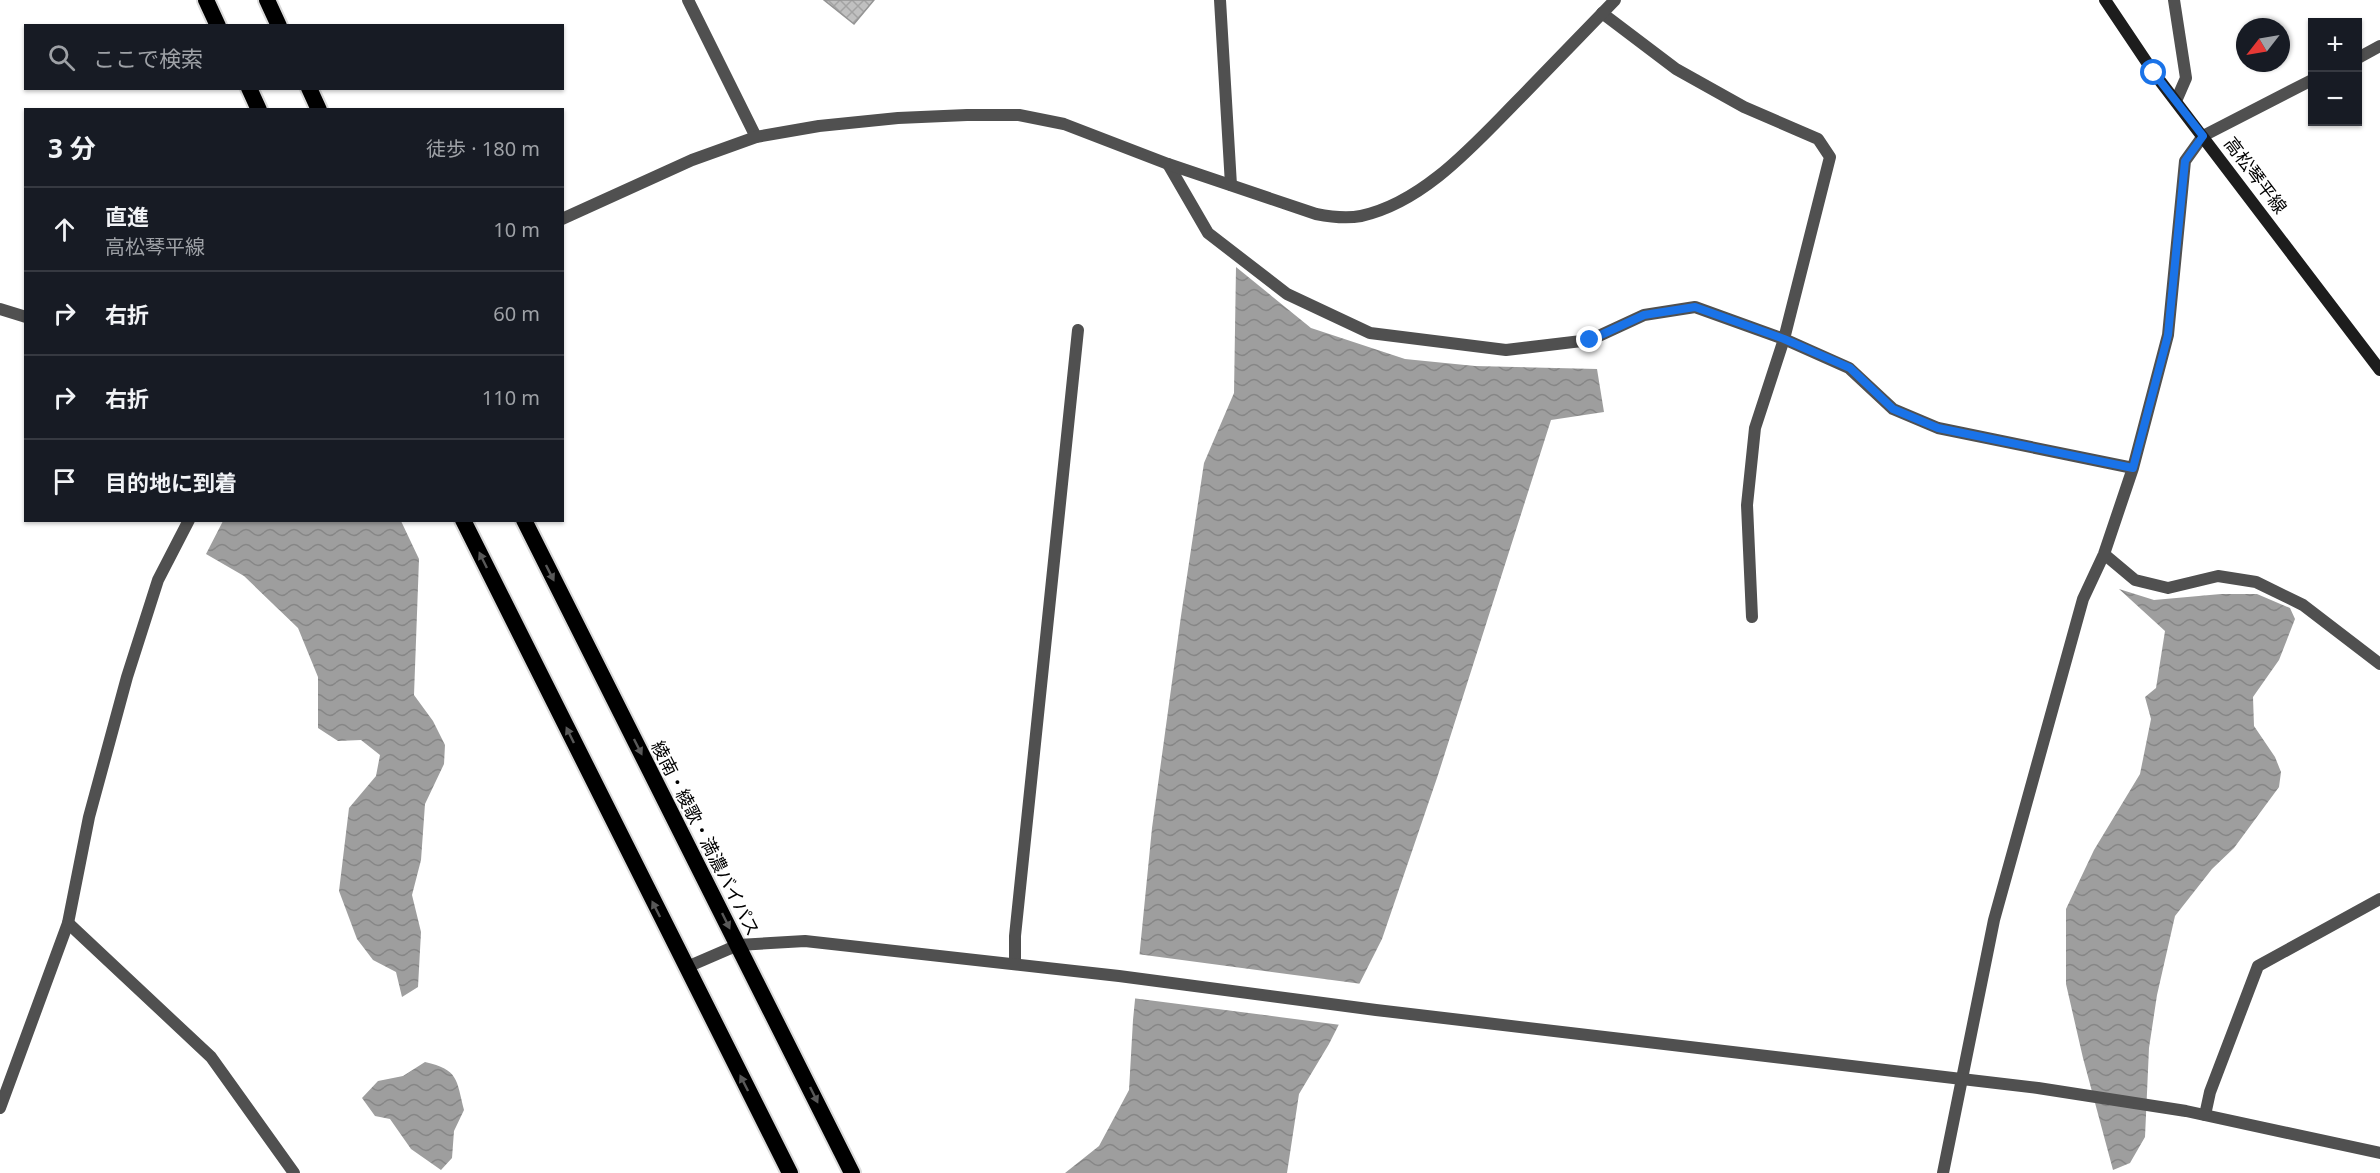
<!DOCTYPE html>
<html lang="ja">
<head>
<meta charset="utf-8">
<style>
	body { margin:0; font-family:"Noto Sans","Noto Sans JP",sans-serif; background:#242831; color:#f1f3f6 }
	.controls { position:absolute; right:18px; top:18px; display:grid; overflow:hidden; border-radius:0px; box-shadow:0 2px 4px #0004 }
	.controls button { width:54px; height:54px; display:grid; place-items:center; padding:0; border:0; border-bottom:2px solid #363941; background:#171b24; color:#f1f3f6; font:30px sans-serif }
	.compass { position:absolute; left:2236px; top:18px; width:54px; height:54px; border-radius:50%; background:#171b24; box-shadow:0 2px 4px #0004; rotate:239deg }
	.stop { position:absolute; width:18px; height:18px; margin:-14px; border:4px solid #1a73e8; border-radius:50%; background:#fff }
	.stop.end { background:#1a73e8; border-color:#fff; box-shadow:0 2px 6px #0008 }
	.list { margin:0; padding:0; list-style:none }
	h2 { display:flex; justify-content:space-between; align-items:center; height:78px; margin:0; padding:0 24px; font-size:26px }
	h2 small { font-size:20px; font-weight:400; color:#9ea1a6 }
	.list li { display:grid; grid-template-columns:39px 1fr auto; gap:18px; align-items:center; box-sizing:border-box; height:84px; padding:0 24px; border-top:2px solid #363941 }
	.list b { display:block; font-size:22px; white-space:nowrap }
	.list p { margin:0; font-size:20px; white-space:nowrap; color:#9ea1a6 }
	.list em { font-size:20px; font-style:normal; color:#9ea1a6 }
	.icon { flex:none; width:33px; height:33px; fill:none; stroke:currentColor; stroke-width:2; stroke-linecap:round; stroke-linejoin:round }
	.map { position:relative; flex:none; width:2380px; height:1173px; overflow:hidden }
	.search { position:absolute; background:#171b24; box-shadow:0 2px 4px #0004; left:24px; top:24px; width:540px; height:66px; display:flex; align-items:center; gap:15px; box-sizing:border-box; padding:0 21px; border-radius:0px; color:#9ea1a6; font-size:22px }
	.panel { position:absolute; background:#171b24; box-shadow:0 2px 4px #0004; left:24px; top:108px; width:540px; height:414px; border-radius:0px }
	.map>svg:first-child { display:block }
	.water { fill:url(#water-waves) }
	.pier { fill:#fff }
	.building { fill:url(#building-cross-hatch); stroke:#949494; stroke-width:1.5 }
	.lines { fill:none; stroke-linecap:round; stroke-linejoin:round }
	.trunk-casing { stroke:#dbdbdb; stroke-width:20 }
	.service { stroke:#505050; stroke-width:12 }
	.minor { stroke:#505050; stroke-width:12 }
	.tertiary { stroke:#505050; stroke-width:12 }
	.secondary { stroke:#1d1d1d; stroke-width:12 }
	.trunk { stroke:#000; stroke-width:16 }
	.oneway { fill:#595959 }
	.route { stroke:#1a73e8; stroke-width:8 }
	.labels { text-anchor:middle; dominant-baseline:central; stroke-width:4.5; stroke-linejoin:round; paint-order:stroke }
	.street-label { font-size:18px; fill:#000; stroke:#fff }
</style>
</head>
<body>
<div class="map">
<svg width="2380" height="1173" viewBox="0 0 2380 1173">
	<defs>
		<pattern id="water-waves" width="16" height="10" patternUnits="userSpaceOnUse" patternTransform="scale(1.5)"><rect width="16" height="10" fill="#9e9e9e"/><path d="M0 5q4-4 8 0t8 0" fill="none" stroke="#868686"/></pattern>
		<pattern id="building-cross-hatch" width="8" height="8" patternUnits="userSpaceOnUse" patternTransform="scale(1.5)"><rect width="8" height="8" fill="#c0c0c0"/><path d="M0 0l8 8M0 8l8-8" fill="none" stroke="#a3a3a3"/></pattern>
	</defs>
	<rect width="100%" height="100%" fill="#fff"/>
	<path class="water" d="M 1236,267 L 1311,328 L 1405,359 L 1475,366 L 1597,369 L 1604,412 L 1551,420 L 1438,775 L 1382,939 L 1329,1044 L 1299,1094 L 1287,1173 L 1065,1173 L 1099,1146 L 1129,1090 L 1133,1020 L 1152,828 L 1181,616 L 1204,463 L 1234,393 Z
		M 401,521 L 419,559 L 414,695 L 433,721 L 445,745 L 444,764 L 425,804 L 421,860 L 412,895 L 421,932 L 418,987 L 402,997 L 396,972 L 373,960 L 357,939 L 339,891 L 349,808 L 376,776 L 380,755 L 361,740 L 338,741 L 318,728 L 318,677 L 298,628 L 244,576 L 206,554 L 223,521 Z
		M 2119,589 L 2154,600 L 2221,594 L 2257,594 L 2290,608 L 2295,619 L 2279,660 L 2253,697 L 2254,726 L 2275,757 L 2281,772 L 2279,787 L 2234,848 L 2212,869 L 2175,916 L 2157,995 L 2149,1048 L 2145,1137 L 2130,1163 L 2113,1170 L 2083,1058 L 2066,984 L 2066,909 L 2094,850 L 2140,774 L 2151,719 L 2145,697 L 2156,688 L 2165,631 Z
		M 425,1062 C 459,1070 456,1079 464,1110 L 454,1131 L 452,1158 L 441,1170 L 411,1149 L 390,1119 L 375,1116 L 362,1098 L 378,1081 L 403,1076 Z"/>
	<path class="pier" d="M 1137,954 L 1362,984 L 1341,1025 L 1132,998 Z"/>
	<path class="building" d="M 824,0 L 874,0 L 854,24 Z"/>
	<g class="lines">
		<g class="trunk-casing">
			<path id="trunk" d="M 206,0 L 218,26
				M 267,0 L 279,26
				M 249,88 L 259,110
				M 309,88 L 319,110
				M 463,520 L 790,1173
				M 524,520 L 852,1173"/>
		</g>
		<path class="service" d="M 688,0 L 756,137"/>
		<path class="minor" d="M 1220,0 L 1231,185
			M 2174,0 L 2186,78 L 2176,101
			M 1602,13 L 1676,69 L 1744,107 L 1818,139 L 1830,157 L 1784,339 L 1755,428 L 1747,505 L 1752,617
			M 2358,58 L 2380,46
			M 1168,164 L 1208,233 L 1287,294 L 1370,333 L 1506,350 L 1590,340 L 1644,315 L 1695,307 L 1784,339 L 1849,368 L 1893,409 L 1938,428 L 2133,468
			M 0,309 L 26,317
			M 2104,554 L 2135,580 L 2168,588 L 2218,576 L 2256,582 L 2303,605 L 2380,664
			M 68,923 L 211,1057 L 294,1173
			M 1015,964 L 1015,936 L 1078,330
			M 2205,1115 L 2210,1092 L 2258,966 L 2380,899
			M 1943,1173 L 1994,920 L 2083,599 L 2104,554 L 2133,468 L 2168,335 L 2185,161 L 2203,136 L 2312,80"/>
		<path class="tertiary" d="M 562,219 L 692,160 L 756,137 L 819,126 L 898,118 L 967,115 L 1019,115 L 1064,124 L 1168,164 L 1316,214 C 1331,217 1346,219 1361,216 C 1426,202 1478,140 1523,95 C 1554,63 1584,32 1615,0
			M 687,967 L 738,945 L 805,941 L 1119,976 L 1376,1010 L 2038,1088 L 2186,1111 L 2380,1153
			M 0,1108 L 68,923 L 89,817 L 127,677 L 158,580 L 189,520"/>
		<path class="secondary" d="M 2105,0 L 2154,73 L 2380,370"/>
		<use href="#trunk" class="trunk"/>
	</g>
	<defs><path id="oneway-solid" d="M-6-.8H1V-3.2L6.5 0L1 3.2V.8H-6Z" transform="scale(1.5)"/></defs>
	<g class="oneway">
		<use href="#oneway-solid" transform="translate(483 560) rotate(-116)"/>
		<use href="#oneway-solid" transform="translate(550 573) rotate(63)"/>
		<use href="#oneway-solid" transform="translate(570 735) rotate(-116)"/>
		<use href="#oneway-solid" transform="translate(638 747) rotate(63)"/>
		<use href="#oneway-solid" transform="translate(656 909) rotate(-117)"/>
		<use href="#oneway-solid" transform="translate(726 921) rotate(64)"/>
		<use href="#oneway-solid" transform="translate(744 1083) rotate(-117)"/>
		<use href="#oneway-solid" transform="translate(814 1095) rotate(64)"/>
	</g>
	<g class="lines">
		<path class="route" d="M 1590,340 L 1644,315 L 1695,307 L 1784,339 L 1850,368 L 1893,409 L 1938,428 L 2133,468 L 2168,335 L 2185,161 L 2203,136 L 2154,73"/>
	</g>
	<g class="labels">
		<g class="street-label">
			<text transform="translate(2256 175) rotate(53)">高松琴平線</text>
			<text transform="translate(706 838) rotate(63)">綾南・綾歌・満濃バイパス</text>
		</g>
	</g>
</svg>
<div class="controls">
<button>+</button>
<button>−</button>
</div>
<svg class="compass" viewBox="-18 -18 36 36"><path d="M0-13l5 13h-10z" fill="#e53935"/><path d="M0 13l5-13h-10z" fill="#9ea1a6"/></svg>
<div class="stop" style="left:2154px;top:73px"></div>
<div class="stop end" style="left:1590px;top:340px"></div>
<div class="search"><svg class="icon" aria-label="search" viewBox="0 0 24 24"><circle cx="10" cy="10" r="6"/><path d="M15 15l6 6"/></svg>ここで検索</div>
<section class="panel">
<h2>3 分<small>徒歩 · 180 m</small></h2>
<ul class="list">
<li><svg class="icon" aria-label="ahead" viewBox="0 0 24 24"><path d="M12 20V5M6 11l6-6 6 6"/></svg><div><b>直進</b><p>高松琴平線</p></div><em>10 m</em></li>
<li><svg class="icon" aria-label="right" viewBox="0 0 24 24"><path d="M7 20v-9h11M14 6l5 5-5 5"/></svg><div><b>右折</b></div><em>60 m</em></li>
<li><svg class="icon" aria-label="right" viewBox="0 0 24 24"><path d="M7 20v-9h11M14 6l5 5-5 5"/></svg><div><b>右折</b></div><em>110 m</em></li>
<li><svg class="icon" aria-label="arrive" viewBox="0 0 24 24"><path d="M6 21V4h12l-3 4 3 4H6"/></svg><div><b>目的地に到着</b></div></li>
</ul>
</section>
</div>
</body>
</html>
